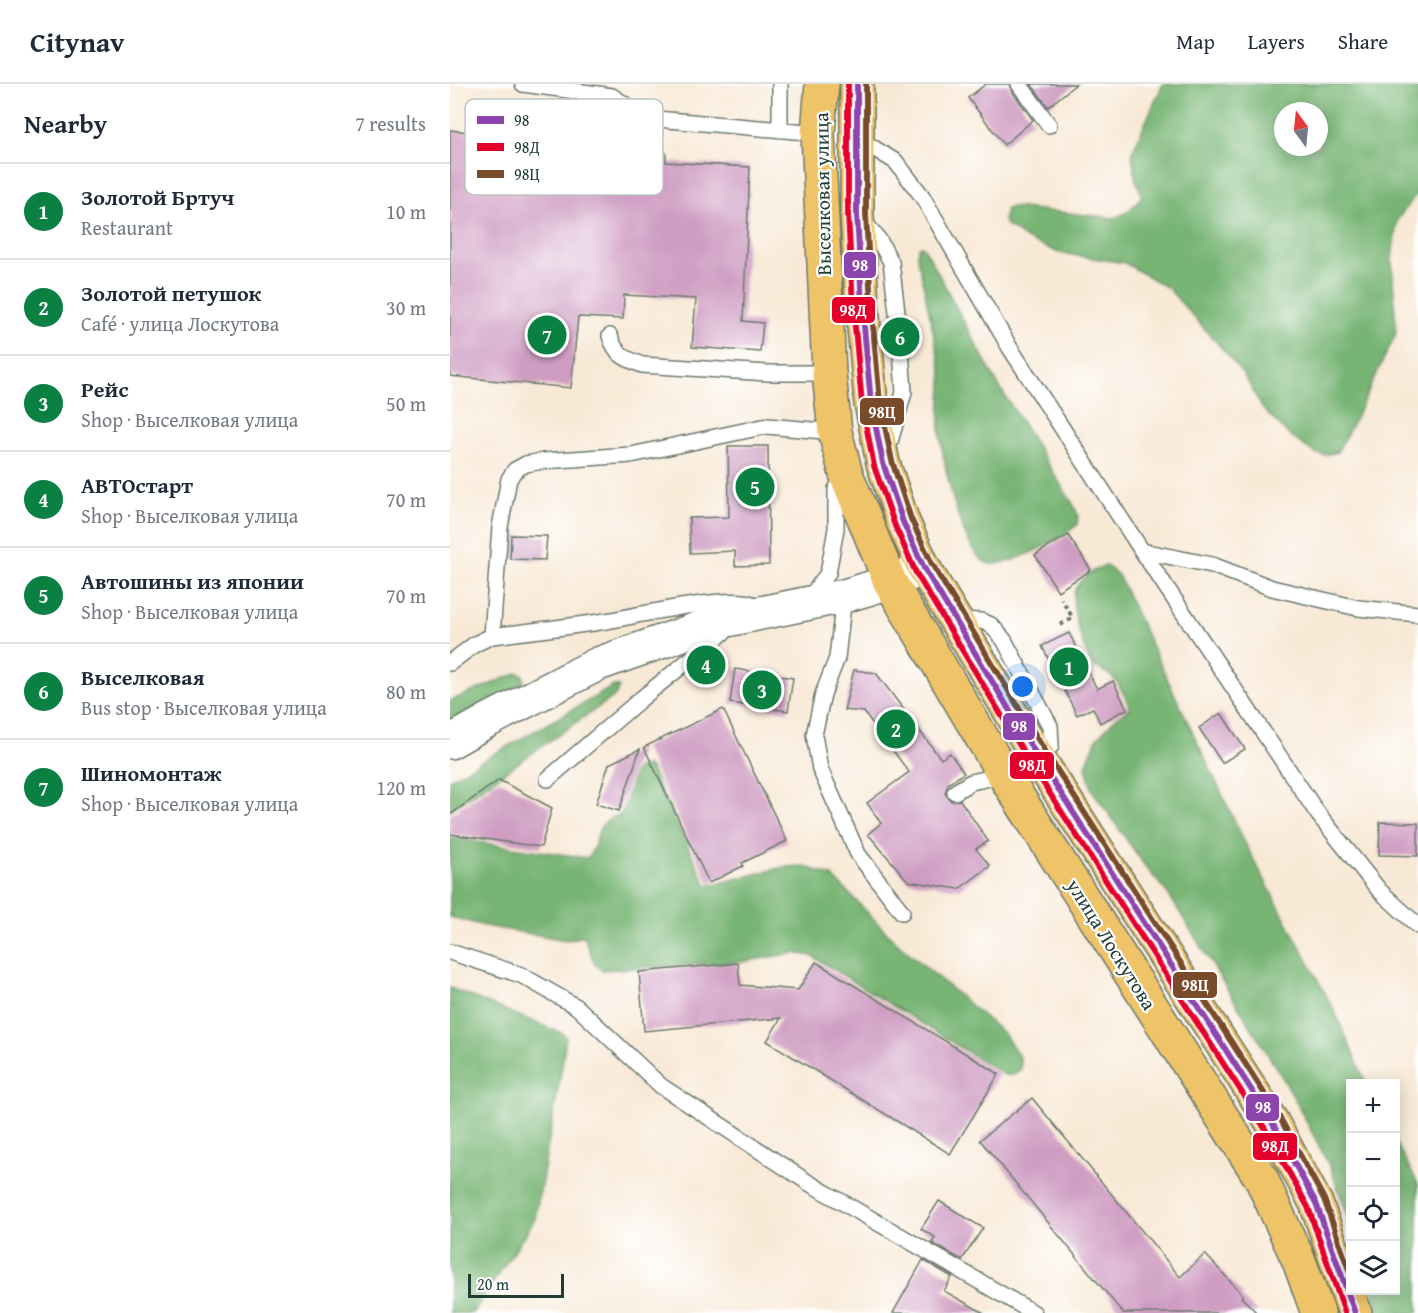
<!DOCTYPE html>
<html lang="en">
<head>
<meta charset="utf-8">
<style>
	body { margin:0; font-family:"Gentium Book Plus",serif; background:#f2f2f3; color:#1f2937 }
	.controls { position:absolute; right:18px; bottom:18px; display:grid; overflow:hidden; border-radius:0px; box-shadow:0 3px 15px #0003 }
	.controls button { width:54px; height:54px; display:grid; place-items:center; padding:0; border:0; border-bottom:2px solid #e0e1e3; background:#fff; color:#1f2937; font:30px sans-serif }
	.compass { position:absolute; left:824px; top:18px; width:54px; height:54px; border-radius:50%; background:#fff; box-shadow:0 3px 15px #0003; rotate:345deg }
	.scale { position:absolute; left:18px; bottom:15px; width:96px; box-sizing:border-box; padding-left:6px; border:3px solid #1f3d34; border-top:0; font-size:16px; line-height:21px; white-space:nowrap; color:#1f3d34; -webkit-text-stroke:4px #fff; paint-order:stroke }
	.you { position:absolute; left:573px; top:603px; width:21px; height:21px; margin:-15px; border:4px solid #fff; border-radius:50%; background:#1a73e8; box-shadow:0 0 0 9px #1a73e833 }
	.badge { display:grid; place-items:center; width:39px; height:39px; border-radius:50%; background:#0b8043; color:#fff; font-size:20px; font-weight:700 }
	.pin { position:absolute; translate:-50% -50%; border:3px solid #fff; box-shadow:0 2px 6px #0006 }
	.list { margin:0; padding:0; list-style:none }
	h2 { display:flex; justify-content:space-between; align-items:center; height:78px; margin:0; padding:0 24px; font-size:26px }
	h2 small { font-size:20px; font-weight:400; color:#747a83 }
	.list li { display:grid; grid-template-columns:39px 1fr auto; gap:18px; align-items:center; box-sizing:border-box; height:96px; padding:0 24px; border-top:2px solid #e0e1e3 }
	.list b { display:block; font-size:22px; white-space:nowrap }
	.list p { margin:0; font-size:20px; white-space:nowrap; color:#747a83 }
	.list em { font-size:20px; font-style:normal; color:#747a83 }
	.icon { flex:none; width:33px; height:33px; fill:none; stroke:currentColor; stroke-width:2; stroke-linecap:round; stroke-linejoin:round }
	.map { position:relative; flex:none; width:968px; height:1229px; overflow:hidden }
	header { display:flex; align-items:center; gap:36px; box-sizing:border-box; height:84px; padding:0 30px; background:#fff; border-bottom:2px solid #e0e1e3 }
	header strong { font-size:28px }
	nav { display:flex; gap:33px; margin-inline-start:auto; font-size:21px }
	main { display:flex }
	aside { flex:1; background:#fff }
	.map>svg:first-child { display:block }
	.forest { fill:#78b575; stroke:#4c7954; stroke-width:1.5; fill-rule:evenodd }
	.building { fill:#cf9dc2 }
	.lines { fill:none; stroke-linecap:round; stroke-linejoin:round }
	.service-casing { stroke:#6b796d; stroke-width:18 }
	.tertiary-casing { stroke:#6b796d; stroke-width:36 }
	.primary-casing { stroke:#6b796d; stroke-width:36 }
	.path { stroke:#6b796d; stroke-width:4; stroke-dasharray:4.5 4.5; stroke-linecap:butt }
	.service { stroke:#fff; stroke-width:15 }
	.tertiary { stroke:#fff; stroke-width:33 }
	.primary { stroke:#efc469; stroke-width:33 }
	.bus-1-casing { stroke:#fff; stroke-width:10 }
	.bus-2-casing { stroke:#fff; stroke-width:10 }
	.bus-3-casing { stroke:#fff; stroke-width:10 }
	.bus-1 { stroke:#8e44ad; stroke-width:6 }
	.bus-2 { stroke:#e4002b; stroke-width:6 }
	.bus-3 { stroke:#7a4b2a; stroke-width:6 }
	.labels { text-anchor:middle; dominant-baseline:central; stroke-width:4.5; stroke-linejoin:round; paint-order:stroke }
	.street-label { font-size:20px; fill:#1f3d34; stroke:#fff }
	.key { fill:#fff; stroke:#bcc5c2; stroke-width:1.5 }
	.key-label { font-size:16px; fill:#1f3d34 }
	.line-badge { stroke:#fff; stroke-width:2 }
	.badge-label { font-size:16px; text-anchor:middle; font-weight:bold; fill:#fff }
</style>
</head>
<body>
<header>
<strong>Citynav</strong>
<nav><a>Map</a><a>Layers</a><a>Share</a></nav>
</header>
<main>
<aside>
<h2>Nearby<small>7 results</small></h2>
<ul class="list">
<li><span class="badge">1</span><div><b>Золотой Бртуч</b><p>Restaurant</p></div><em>10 m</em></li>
<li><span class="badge">2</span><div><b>Золотой петушок</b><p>Café · улица Лоскутова</p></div><em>30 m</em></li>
<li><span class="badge">3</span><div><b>Рейс</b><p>Shop · Выселковая улица</p></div><em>50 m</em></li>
<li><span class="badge">4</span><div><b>АВТОстарт</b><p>Shop · Выселковая улица</p></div><em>70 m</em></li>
<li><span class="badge">5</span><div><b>Автошины из японии</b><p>Shop · Выселковая улица</p></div><em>70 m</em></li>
<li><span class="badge">6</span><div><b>Выселковая</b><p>Bus stop · Выселковая улица</p></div><em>80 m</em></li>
<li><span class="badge">7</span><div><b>Шиномонтаж</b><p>Shop · Выселковая улица</p></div><em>120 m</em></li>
</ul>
</aside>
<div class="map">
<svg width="968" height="1229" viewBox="0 0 968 1229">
	<rect width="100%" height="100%" fill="#fff"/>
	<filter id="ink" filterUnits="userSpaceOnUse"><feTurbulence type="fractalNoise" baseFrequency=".0167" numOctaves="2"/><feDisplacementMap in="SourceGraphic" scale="12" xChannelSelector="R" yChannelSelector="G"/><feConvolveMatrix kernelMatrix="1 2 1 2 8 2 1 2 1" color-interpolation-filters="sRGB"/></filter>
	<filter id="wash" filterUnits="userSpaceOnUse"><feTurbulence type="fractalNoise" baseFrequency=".008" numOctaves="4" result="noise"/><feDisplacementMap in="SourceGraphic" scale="24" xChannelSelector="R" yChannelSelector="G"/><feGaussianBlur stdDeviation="1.35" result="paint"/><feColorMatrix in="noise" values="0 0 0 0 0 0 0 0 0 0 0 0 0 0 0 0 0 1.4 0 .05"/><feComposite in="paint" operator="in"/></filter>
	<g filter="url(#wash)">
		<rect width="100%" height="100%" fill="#f8e9d6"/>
		<path class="forest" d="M 713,0 L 968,0 L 968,108 L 947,136 L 942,175 L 946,249 L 904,337 L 887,368 L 874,371 L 865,369 L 840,352 L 813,325 L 795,293 L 777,270 L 718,204 L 675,179 L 610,169 L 576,155 L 555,140 L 554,134 L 556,125 L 562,123 L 664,134 C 676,130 686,122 692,111 L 685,93 L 682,68 ZM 833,27 L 869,27 L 869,63 L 833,63 Z
			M 472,162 L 476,167 L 547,299 L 623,420 L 628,431 L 627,441 C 613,454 552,488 535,478 C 510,464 490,370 490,341 C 489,324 493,308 492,290 L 467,170 L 469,163 Z
			M 653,482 L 656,482 L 668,491 L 797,763 L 884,926 L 916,999 L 900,1000 L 900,1138 L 881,1085 L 840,1006 L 719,811 L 695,782 L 642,706 L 636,682 L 647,654 L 665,635 L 679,625 C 679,618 667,596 661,592 C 655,587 647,586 642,579 C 633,566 619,521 625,506 C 629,495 643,487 653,482 Z
			M 67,589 L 73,591 L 74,597 L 72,600 L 0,638 L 0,617 Z
			M 164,602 L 169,603 L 166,611 L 0,726 L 0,695 Z
			M 197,682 L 201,686 L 257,802 L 334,783 L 353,782 L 382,792 L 444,856 L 554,950 L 570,974 L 571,985 L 563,991 L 555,991 L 362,872 L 345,869 L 291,878 L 152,886 L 145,880 L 134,852 L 117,856 L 35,842 L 0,833 L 0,754 L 138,774 C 154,752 139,741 172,730 L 184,689 L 188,684 Z
			M 0,904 L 114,950 L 116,953 L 111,988 L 85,1135 L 23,1229 L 0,1229 Z
			M 946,1059 L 968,1100 L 968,1229 L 928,1229 L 922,1207 L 946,1206 Z"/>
		<g id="blocks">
			<path class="building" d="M 536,0 L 559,0 L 561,6 L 583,36 L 554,61 L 518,14 Z
				M 581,0 L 626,0 L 598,23 Z
				M 0,46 L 216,69 L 216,78 L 300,83 L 293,237 L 313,239 L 310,268 L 242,263 L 246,215 L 174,211 L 173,235 L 128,233 L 121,304 L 0,292 Z
				M 278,362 L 318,362 L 319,481 L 285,482 L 285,467 L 240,469 L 239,434 L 279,433 Z
				M 61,451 L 97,452 L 95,476 L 60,475 Z
				M 618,451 L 641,486 L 608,507 L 585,471 Z
				M 619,549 L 647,605 L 663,597 L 677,625 L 650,639 L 643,624 L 627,631 L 592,562 Z
				M 285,585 L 343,594 L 338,627 L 280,619 Z
				M 404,586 L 426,589 L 491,675 L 500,669 L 514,689 L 498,700 L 495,709 L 501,717 L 510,716 L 538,757 L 526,765 L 540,782 L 509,805 L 458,797 L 418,750 L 431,739 L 417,719 L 459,688 L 414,628 L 394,626 Z
				M 273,625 L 337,757 L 292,779 L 293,782 L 259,799 L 194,663 Z
				M 771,629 L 795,665 L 772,679 L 749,644 Z
				M 190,665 L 169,727 L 146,720 L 159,680 Z
				M 49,696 L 102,724 L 91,763 L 0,750 L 0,731 Z
				M 930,738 L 968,739 L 968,772 L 929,771 Z
				M 366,878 L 549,990 L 500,1070 L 317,957 L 331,934 L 194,947 L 189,888 L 288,879 L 290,901 L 348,906 Z
				M 582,1014 L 730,1193 L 755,1170 L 793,1211 L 791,1213 L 807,1229 L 673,1229 L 530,1056 Z
				M 489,1117 L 533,1144 L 512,1176 L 482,1159 L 485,1153 L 471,1145 Z
				M 473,1176 L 502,1193 L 494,1207 L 534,1229 L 443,1229 Z"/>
		</g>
	</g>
	<g filter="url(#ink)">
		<use href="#blocks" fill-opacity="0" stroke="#6b796d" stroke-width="1.5"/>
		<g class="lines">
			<g class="service-casing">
				<path id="service" d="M 73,0 L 162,12 L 195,34 L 368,49
					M 330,0 L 330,46
					M 569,0 L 599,41
					M 406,53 L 446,78 L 472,112 L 560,264 L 692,467 L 868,730 L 929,806 L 968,842
					M 411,134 L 429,156 L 441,178 L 450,253 L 454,308 L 438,365
					M 160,252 C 166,271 174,274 192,281 L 318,289 L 379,289
					M 692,467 L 762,481 L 822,504 L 908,524 L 968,530
					M 394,512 L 387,574 L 373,610 L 364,651 L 370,685 L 408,770 L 452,828
					M 359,515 L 378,489 L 386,445 L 386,405 L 394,392
					M 505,536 L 532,537 L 541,541 L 554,556 L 600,642 L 601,662 L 587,672
					M 42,552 L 50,443 L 59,395 L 65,386 L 76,380 L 93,377 L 181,371 L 317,342 L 385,348
					M 0,579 L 25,560 L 42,552 C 80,547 118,543 156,537 C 185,532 280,510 302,520
					M 98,695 L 192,614 L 279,544
					M 505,708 L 521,698 L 554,691
					M 0,868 L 71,891 L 127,923 L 211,1002 L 359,1099 L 584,1229"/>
			</g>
			<g class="tertiary-casing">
				<path id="tertiary" d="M 0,658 L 37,637 L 148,580 L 267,538 L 394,512 L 440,498 L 474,484"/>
			</g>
			<g class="primary-casing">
				<path id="primary" d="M 372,0 L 368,49 L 379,289 L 385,348 L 396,390 L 440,498 L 554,691 L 811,1094 L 849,1177 L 868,1229
					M 407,0 L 407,130 L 412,221 L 421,319 L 433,379 L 453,438 L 474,484 L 587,672 L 822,1038 L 866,1119 L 905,1229"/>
			</g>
			<path class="path" d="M 610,541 L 623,534 L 611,515"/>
			<use href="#service" class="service"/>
			<use href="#tertiary" class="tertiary"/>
			<use href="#primary" class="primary"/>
			<g class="bus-1-casing">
				<path id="bus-1" d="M 407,0 L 407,130 L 412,221 L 421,319 L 433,379 L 453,438 L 474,484 L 587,672 L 822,1038 L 866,1119 L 905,1229"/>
			</g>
			<g class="bus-2-casing">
				<path id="bus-2" d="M 398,0 L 398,130 L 403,222 L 412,320 L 424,382 L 445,442 L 466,489 L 579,677 L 814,1043 L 858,1123 L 895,1229"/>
			</g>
			<g class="bus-3-casing">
				<path id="bus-3" d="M 416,0 L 416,130 L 421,220 L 430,318 L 442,377 L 461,435 L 482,480 L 595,667 L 830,1034 L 874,1115 L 900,1189"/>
			</g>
			<use href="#bus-1" class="bus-1"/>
			<use href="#bus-2" class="bus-2"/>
			<use href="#bus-3" class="bus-3"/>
		</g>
	</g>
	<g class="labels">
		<g class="street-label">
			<text transform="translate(372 110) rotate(-91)">Выселковая улица</text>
			<text transform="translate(662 860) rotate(58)">улица Лоскутова</text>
		</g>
	</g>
	<rect x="15" y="15" width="198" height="96" rx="9" class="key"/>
	<rect x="27" y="32" width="27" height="8" fill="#8e44ad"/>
	<rect x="27" y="59" width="27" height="8" fill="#e4002b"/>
	<rect x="27" y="86" width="27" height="8" fill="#7a4b2a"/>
	<g class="key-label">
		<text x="64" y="42">98</text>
		<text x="64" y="69">98Д</text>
		<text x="64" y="96">98Ц</text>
	</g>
	<g class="line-badge">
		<rect x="393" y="167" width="34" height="28" rx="6" fill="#8e44ad"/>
		<rect x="381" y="212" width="45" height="28" rx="6" fill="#e4002b"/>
		<rect x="409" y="313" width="46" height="29" rx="6" fill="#7a4b2a"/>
		<rect x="552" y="628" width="34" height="29" rx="6" fill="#8e44ad"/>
		<rect x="559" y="667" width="46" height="29" rx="6" fill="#e4002b"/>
		<rect x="722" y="887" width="46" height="28" rx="6" fill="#7a4b2a"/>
		<rect x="795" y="1009" width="35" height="29" rx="6" fill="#8e44ad"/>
		<rect x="802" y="1048" width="46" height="29" rx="6" fill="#e4002b"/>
	</g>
	<g class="badge-label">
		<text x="410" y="187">98</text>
		<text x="403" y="232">98Д</text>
		<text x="432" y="334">98Ц</text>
		<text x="569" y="648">98</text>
		<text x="582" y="687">98Д</text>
		<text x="745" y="907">98Ц</text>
		<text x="813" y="1029">98</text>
		<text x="825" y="1068">98Д</text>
	</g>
</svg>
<div class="controls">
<button>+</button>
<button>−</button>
<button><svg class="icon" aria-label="locate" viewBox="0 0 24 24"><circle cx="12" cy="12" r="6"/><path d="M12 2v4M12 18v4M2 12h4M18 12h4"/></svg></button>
<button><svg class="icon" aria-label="layers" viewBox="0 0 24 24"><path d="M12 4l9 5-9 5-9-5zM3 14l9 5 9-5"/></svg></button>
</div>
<svg class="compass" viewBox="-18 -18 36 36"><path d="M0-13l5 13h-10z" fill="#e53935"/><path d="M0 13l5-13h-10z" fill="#747a83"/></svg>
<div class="scale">20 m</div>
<div class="you"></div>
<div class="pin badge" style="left:619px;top:583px">1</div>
<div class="pin badge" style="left:446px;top:645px">2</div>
<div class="pin badge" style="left:312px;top:606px">3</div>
<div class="pin badge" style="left:256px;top:581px">4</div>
<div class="pin badge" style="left:305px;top:403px">5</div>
<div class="pin badge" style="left:450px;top:253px">6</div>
<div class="pin badge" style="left:97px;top:251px">7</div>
</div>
</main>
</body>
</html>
